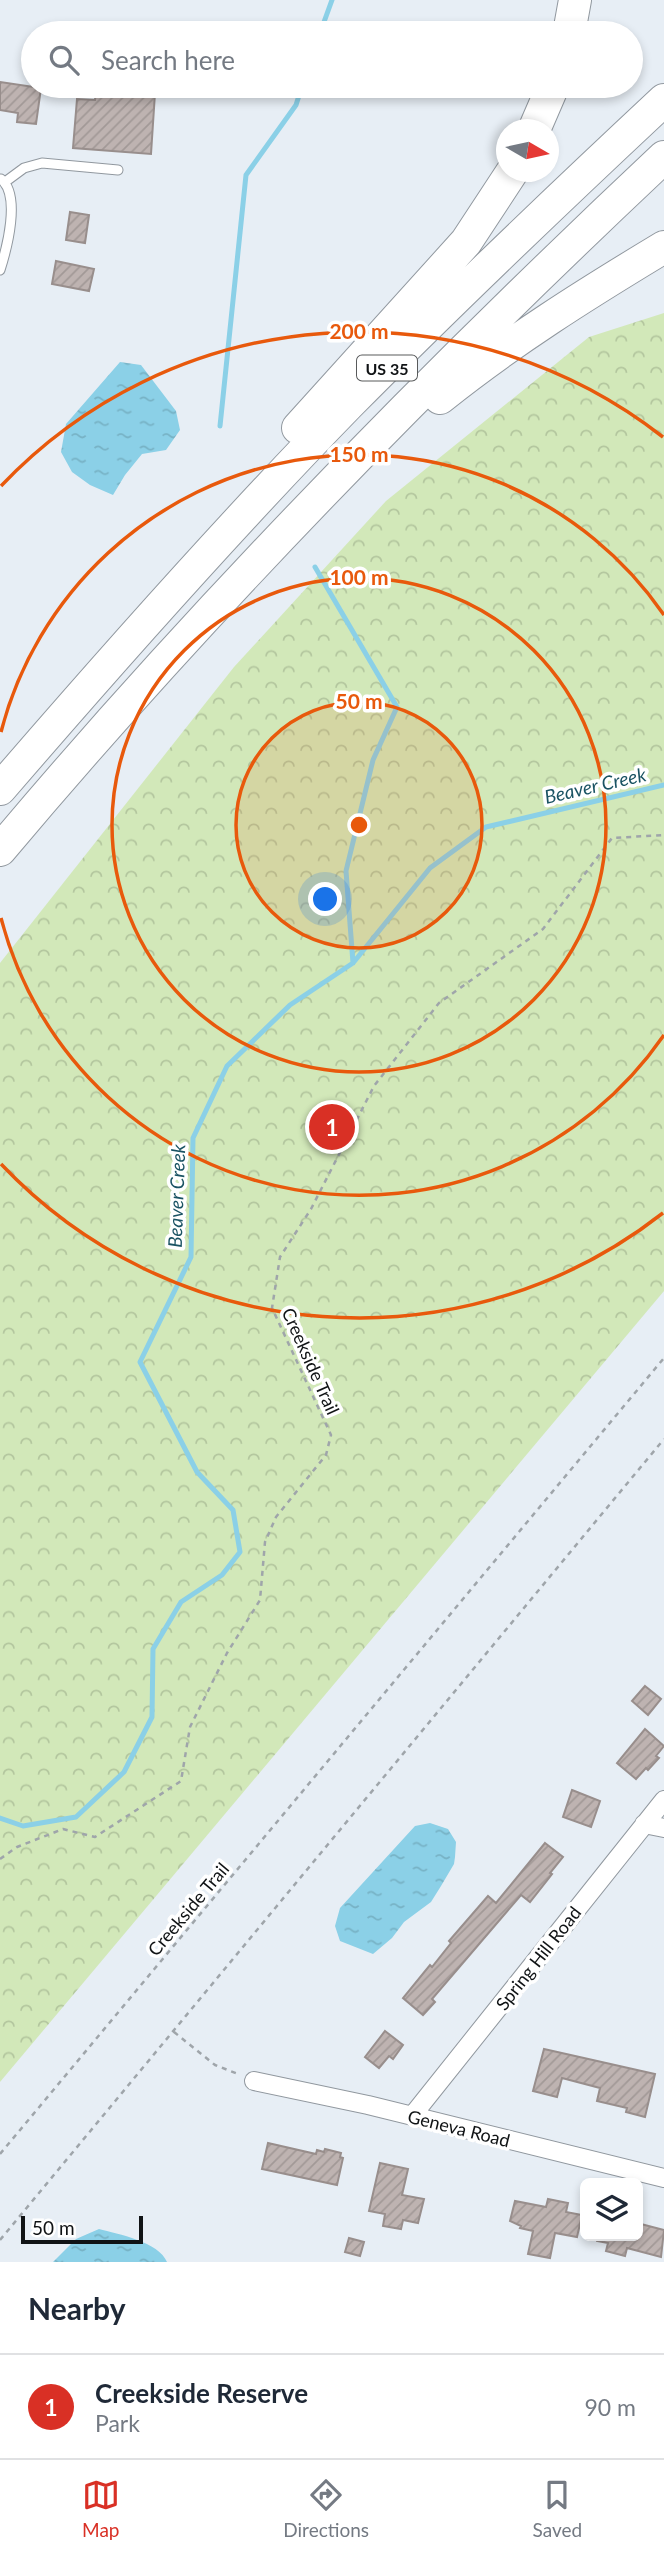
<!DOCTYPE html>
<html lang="en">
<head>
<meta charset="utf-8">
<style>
	body { margin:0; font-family:Lato,sans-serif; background:#f2f2f3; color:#1f2937 }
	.controls { position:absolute; right:21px; bottom:21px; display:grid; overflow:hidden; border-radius:10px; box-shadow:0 4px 10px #0003 }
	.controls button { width:63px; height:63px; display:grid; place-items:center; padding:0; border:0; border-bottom:2px solid #e0e1e3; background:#fff; color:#1f2937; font:35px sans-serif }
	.compass { position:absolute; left:496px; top:119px; width:63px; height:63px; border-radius:50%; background:#fff; box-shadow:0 4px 10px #0003; rotate:99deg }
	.scale { position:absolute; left:21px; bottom:18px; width:122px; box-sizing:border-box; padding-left:7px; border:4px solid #101315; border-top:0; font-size:19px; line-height:24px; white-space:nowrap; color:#101315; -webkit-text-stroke:5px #fff; paint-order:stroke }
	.you { position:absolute; left:326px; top:900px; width:24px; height:24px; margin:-18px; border:5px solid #fff; border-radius:50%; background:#1a73e8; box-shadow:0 0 0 10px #1a73e833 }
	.badge { display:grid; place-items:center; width:46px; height:46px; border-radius:50%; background:#d93025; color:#fff; font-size:23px; font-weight:700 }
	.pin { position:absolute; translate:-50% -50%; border:4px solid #fff; box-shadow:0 2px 7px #0006 }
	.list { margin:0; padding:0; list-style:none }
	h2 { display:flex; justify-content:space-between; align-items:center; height:91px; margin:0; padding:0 28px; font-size:30px }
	h2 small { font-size:23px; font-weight:400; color:#747a83 }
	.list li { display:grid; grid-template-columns:46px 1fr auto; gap:21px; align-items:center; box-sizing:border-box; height:105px; padding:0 28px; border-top:2px solid #e0e1e3 }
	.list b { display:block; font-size:26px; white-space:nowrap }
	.list p { margin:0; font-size:23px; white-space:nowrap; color:#747a83 }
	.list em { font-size:23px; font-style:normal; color:#747a83 }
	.icon { flex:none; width:38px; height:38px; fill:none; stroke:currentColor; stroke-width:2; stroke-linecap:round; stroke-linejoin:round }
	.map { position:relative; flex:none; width:664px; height:2262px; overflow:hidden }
	.search { position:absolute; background:#fff; box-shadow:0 4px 10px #0003; left:21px; right:21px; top:21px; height:77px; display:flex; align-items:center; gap:18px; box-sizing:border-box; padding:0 24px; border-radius:38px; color:#747a83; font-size:26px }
	.sheet { height:196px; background:#fff }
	nav { display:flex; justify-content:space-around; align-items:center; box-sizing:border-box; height:98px; border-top:2px solid #e0e1e3; background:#fff; font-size:19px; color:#747a83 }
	nav a { display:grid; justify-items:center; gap:4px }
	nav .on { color:#d93025 }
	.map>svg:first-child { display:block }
	.park { fill:url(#park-crowns) }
	.water { fill:url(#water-ripples) }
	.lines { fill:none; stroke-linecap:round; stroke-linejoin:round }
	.stream { stroke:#8bd0e7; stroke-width:5 }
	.building { fill:url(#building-hatch); stroke:#988e8c; stroke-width:2 }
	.service-casing { stroke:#91989f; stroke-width:11 }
	.minor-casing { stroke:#91989f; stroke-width:20 }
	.motorway-casing { stroke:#91989f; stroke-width:34 }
	.path { stroke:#9fa5aa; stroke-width:2.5; stroke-dasharray:5 5; stroke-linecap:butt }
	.service { stroke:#fff; stroke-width:9 }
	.minor { stroke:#fff; stroke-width:18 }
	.motorway { stroke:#fff; stroke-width:32 }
	.ring { fill:none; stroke:#e8590c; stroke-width:3.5 }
	.labels { text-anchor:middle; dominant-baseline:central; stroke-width:7; stroke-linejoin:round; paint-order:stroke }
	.shield { fill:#fff; stroke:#585a5b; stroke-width:2 }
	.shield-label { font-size:16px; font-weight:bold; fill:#101315 }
	.street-label { font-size:18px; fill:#101315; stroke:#fff }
	.water-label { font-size:19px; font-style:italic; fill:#1a5363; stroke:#fff }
	.centre { fill:#e8590c; stroke:#fff; stroke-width:3.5 }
	.ring-label { font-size:21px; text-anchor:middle; font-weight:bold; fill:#e8590c; stroke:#fff; stroke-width:7; stroke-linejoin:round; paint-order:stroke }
</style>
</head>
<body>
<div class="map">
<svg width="664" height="2262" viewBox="0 0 664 2262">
	<defs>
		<pattern id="park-crowns" width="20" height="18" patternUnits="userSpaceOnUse" patternTransform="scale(1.75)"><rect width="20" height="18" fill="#d2e8b9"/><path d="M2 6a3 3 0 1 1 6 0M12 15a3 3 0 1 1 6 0" fill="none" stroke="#b3c69e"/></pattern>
		<pattern id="water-ripples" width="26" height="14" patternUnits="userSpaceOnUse" patternTransform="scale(1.75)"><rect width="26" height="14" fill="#8bd0e7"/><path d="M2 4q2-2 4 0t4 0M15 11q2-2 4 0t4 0" fill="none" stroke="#77b2c5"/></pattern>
		<pattern id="building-hatch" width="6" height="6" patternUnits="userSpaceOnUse" patternTransform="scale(1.75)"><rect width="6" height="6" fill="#beb3b1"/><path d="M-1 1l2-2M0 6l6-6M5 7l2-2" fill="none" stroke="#a29997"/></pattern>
	</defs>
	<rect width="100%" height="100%" fill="#e7eef5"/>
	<path class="park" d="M 664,313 L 664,1291 L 0,2082 L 0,963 L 234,667 L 386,501 L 589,337 Z"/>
	<path class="water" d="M 120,362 L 141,365 L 176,411 L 180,430 L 166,450 L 142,454 L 125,475 L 113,495 L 90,485 L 72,472 L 61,452 L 66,424 Z
		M 430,1823 L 448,1829 L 456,1842 L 455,1857 L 454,1864 L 441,1886 L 431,1902 L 404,1922 L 392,1938 L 373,1954 L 340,1941 L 335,1926 L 340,1908 L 415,1826 Z
		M 99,2229 C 118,2234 159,2242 167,2262 L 53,2262 L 76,2239 Z"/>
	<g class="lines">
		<path class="stream" d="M 320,33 L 332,0
			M 220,426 L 246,175 L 296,105 L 302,86
			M 315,567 L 397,707 L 373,760 L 346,871 L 353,963
			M 0,1818 L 23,1826 L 76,1817 L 124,1772 L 152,1717 L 153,1649 L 181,1602 L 222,1575 L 240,1552 L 233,1510 L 197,1472 L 140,1362 L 191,1257 L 193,1138 L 227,1066 L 290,1005 L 353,963 L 430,868 L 486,827 L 664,785"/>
	</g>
	<path class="building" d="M 0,82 L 41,88 L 36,124 L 17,122 L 18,113 L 0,110 Z
		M 96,90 L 155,93 L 151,154 L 73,148 L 77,99 L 95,100 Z
		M 70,212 L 89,215 L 85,243 L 66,240 Z
		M 56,261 L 94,269 L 89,291 L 52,284 Z
		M 645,1686 L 661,1699 L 648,1715 L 632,1701 Z
		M 645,1729 L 664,1746 L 656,1756 L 659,1758 L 648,1770 L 646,1768 L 636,1779 L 617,1763 Z
		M 572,1790 L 600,1801 L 591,1827 L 563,1817 Z
		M 545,1843 L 563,1857 L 550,1873 L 552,1874 L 530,1902 L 521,1895 L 432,1999 L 435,2002 L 423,2015 L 403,1998 L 430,1965 L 432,1967 L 451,1943 L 449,1941 L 488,1896 L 496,1903 Z
		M 385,2031 L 403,2045 L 393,2059 L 389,2056 L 379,2068 L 365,2057 Z
		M 544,2049 L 655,2074 L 645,2117 L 626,2112 L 627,2108 L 597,2101 L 600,2088 L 562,2078 L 557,2097 L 533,2091 Z
		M 268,2143 L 316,2154 L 317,2150 L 324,2152 L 325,2149 L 341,2153 L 340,2157 L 343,2158 L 337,2185 L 262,2169 Z
		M 380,2163 L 408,2169 L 402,2195 L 424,2199 L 418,2223 L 403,2220 L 401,2229 L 383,2226 L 385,2214 L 369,2211 Z
		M 548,2199 L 568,2203 L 566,2212 L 582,2215 L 577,2237 L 555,2233 L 550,2258 L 528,2254 L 533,2231 L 520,2228 L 521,2226 L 510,2221 L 515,2201 L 546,2207 Z
		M 641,2224 L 664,2230 L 661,2257 L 627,2248 L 625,2256 L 606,2251 L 608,2243 L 597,2241 L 597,2236 L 638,2236 L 638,2225 Z
		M 349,2238 L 364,2242 L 360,2256 L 345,2252 Z"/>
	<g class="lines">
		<g class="service-casing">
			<path id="service" d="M 5,182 L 24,168 L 42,163 L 118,170
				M 0,270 C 7,248 21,195 1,179"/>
		</g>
		<g class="minor-casing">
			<path id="minor" d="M 644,1824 L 664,1828
				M 254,2081 L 368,2105 L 664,2178
				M 412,2116 L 664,1800"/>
		</g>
		<g class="motorway-casing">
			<path id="motorway" d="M 569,33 L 575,0
				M 534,130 L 553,86
				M 440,398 C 511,341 586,294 664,247
				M 298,428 L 466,242 L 512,172
				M 0,789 C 113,658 227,529 348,405 C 451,301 557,200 664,100
				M 0,850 C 206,605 431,376 664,157"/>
		</g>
		<path class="path" d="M 0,1859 L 17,1847 L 63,1829 L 95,1837 L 181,1781 L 190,1727 L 227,1653 L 260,1600 L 265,1542 L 276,1517 L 326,1455 L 331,1435 L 272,1308 L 280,1257 L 311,1209 L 374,1086 L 439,1003 L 543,929 L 612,838 L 664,835
			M 174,2032 L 215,2065 L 238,2074
			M 0,2154 L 664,1358
			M 0,2240 L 664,1439"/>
		<use href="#service" class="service"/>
		<use href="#minor" class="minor"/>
		<use href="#motorway" class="motorway"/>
	</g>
	<circle cx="359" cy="825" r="123" fill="#e8590c" fill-opacity=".12"/>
	<g class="ring">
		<circle cx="359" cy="825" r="123"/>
		<circle cx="359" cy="825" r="247"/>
		<path d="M664 1035A370 370 0 0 1 1 918M1 732A370 370 0 0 1 664 615"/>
		<path d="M663 1213A493 493 0 0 1 1 1164M1 486A493 493 0 0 1 663 437"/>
	</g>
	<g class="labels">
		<rect class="shield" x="357" y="355.5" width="60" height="25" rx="5"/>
		<g class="shield-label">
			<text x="387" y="368">US 35</text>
		</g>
		<g class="street-label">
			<text transform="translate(311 1361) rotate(66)">Creekside Trail</text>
			<text transform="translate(188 1909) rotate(-50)">Creekside Trail</text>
			<text transform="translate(538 1958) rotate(-52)">Spring Hill Road</text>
			<text transform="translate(459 2128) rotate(14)">Geneva Road</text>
		</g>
		<g class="water-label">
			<text transform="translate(595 785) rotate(-13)">Beaver Creek</text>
			<text transform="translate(176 1196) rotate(-88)">Beaver Creek</text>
		</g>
	</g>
	<circle cx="359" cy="825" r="10" class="centre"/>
	<g class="ring-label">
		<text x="359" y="339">200 m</text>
		<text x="359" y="462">150 m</text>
		<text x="359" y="585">100 m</text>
		<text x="359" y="709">50 m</text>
	</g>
</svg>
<div class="controls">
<button><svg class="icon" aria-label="layers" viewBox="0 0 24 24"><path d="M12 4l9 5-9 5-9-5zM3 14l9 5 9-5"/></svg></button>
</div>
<svg class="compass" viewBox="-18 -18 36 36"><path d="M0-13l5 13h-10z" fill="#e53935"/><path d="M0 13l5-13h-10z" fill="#747a83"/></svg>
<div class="scale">50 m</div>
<div class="you"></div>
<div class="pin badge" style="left:332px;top:1127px">1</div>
<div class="search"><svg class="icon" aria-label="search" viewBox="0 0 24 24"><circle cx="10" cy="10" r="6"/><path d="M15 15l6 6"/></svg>Search here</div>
</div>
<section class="sheet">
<h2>Nearby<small></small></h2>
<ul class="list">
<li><span class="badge">1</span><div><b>Creekside Reserve</b><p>Park</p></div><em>90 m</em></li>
</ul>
</section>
<nav>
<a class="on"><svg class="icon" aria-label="map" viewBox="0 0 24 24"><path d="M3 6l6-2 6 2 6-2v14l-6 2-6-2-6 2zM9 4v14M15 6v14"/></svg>Map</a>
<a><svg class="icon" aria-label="directions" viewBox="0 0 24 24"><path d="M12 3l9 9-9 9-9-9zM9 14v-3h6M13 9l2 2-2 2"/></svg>Directions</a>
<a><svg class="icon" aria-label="saved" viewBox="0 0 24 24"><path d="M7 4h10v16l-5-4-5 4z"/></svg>Saved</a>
</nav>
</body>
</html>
